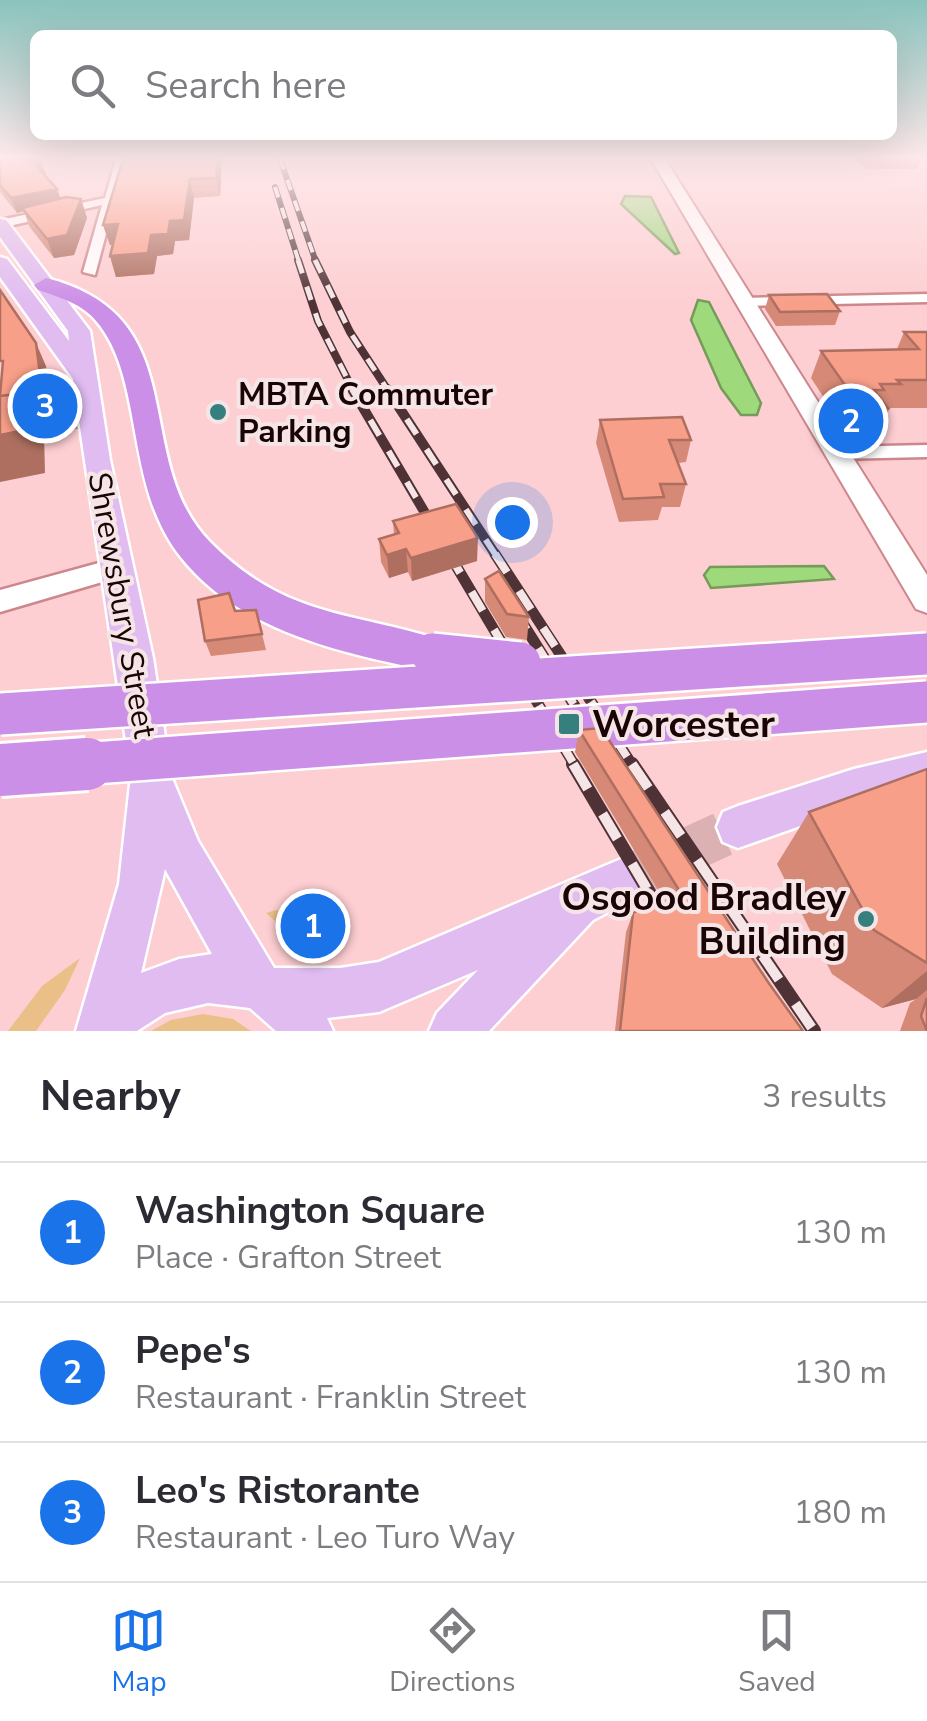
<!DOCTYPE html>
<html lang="en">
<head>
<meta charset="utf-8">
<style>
	body { margin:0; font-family:"Nunito Sans",sans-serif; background:#f7f7f7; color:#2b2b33 }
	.you { position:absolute; left:512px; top:522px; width:35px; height:35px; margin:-25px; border:8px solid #fff; border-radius:50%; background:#1a73e8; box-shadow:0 0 0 15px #1a73e833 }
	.badge { display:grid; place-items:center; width:65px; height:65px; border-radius:50%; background:#1a73e8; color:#fff; font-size:32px; font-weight:700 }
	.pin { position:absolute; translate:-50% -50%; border:5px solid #fff; box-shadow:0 2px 10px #0006 }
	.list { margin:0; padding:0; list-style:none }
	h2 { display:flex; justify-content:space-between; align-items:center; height:130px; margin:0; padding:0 40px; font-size:42px }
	h2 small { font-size:32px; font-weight:400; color:#7c7c81 }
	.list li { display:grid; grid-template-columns:65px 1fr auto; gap:30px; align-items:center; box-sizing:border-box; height:140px; padding:0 40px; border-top:2px solid #e1e1e2 }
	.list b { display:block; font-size:38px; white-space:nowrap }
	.list p { margin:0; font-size:32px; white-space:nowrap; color:#7c7c81 }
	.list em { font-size:32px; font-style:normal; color:#7c7c81 }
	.icon { flex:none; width:55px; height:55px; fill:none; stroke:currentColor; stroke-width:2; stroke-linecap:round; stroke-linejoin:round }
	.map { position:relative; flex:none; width:927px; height:1031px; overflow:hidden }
	.search { position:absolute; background:#fff; box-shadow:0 10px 40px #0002; left:30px; right:30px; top:30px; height:110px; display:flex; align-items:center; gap:25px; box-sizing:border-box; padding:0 35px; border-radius:15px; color:#7c7c81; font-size:38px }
	.sheet { height:550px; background:#fff }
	nav { display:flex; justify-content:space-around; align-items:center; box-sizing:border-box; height:140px; border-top:2px solid #e1e1e2; background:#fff; font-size:28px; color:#7c7c81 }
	nav a { display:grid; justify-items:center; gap:5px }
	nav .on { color:#1a73e8 }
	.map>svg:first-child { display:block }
	.green { fill:#eac088 }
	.water { fill:#9eda7c; stroke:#769a59; stroke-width:2.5 }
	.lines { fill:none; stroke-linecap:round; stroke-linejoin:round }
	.primary-tunnel { stroke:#dbb1b3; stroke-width:45; stroke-dasharray:45 22; stroke-linecap:butt }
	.minor-casing { stroke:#cd878c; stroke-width:5 }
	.tertiary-casing { stroke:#cd878c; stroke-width:5 }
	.secondary-casing { stroke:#cd878c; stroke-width:4 }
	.primary-casing { stroke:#fff; stroke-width:5 }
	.motorway-casing { stroke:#fff; stroke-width:5 }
	.minor { fill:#fff; fill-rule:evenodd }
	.tertiary { fill:#fff; fill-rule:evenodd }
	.secondary { fill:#fff; fill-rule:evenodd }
	.primary { fill:#e0bcf1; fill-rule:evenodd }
	.motorway { fill:#cc8fe7; fill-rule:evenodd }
	.rail-far4-casing { stroke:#4e3235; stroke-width:6 }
	.rail-far3-casing { stroke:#4e3235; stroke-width:8 }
	.rail-far2-casing { stroke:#4e3235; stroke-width:10 }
	.rail-far1-casing { stroke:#4e3235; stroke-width:11 }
	.rail-casing { stroke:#4e3235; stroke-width:14 }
	.rail-far4 { stroke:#f5e5e6; stroke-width:4; stroke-dasharray:11; stroke-linecap:butt }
	.rail-far3 { stroke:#f5e5e6; stroke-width:5; stroke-dasharray:14; stroke-linecap:butt }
	.rail-far2 { stroke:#f5e5e6; stroke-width:6; stroke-dasharray:18; stroke-linecap:butt }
	.rail-far1 { stroke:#f5e5e6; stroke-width:8; stroke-dasharray:22; stroke-linecap:butt }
	.rail { stroke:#f5e5e6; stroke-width:10; stroke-dasharray:29; stroke-linecap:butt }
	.motorway-bridge-far1-casing { stroke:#fff; stroke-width:46; stroke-linecap:butt }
	.motorway-bridge-casing { stroke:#fff; stroke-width:58; stroke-linecap:butt }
	.motorway-bridge-far1 { stroke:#cc8fe7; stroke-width:41 }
	.motorway-bridge { stroke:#cc8fe7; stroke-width:52 }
	.wall { fill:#d58976 }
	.shaded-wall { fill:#ae6f60 }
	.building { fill:#f89f89; stroke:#ae6f60; stroke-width:2.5 }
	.poi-dot { fill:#367f7f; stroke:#f5e5e6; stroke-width:4 }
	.labels { text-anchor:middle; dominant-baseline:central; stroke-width:8; stroke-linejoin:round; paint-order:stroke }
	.poi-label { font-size:32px; font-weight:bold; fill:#1a0406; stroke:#f5e5e6; text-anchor:start }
	.street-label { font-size:32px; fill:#1a0406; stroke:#f5e5e6 }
	.near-poi-label { font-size:38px; font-weight:bold; fill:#1a0406; stroke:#f5e5e6; text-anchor:start }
</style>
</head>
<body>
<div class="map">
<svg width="927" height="1031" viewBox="0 0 927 1031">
	<rect width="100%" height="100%" fill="#fdcfd2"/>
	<path class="green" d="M 276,910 C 304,911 328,921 339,948 L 296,939 L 266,913 Z
		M 80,958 L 65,990 L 36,1031 L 8,1031 L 42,986 Z
		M 203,1014 L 233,1019 L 251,1031 L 151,1031 L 171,1020 Z"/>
	<path class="water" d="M 625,196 L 651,197 L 679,253 L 675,254 L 621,204 Z
		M 698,300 L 709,302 L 761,403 L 757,415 L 741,415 L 721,388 L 691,320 Z
		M 824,566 L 834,579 L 711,588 L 704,575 L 710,567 Z"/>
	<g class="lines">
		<path class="primary-tunnel" d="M 621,881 L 738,827"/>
		<g class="minor-casing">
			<path id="minor" d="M 116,159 L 126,159 L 95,275 L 83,272 L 102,205 L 0,228 L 0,220 L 105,198 Z
				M 927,294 L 927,302 L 744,306 L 737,302 L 744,298 Z
				M 90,415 L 99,420 L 96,424 L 0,436 L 0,426 Z
				M 927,445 L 927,457 L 836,459 L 827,453 L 836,447 Z"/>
		</g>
		<g class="tertiary-casing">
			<path id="tertiary" d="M 117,558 L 126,561 L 130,568 L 126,575 L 0,612 L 0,590 Z"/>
		</g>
		<g class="secondary-casing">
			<path id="secondary" d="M 651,159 L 665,159 L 927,575 L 927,613 L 916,609 Z"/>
		</g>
		<g class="primary-casing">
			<path id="primary" d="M 0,219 L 6,220 L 90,331 L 110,460 L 153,658 L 171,776 L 198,841 L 274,968 L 340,968 L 379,962 L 621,859 L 637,865 L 643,881 L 637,897 L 593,920 L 489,1031 L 429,1031 L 437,1013 L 478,970 L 379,1012 L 327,1018 L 333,1031 L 276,1031 L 250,1008 L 208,1003 L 165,1013 L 137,1031 L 76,1031 L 119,884 L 131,775 L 73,379 L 0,277 L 0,257 L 7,259 L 69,341 L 68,331 L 0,237 ZM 165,869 L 212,954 L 179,959 L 141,973 Z
				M 927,752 L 927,790 L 854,807 L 738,848 L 723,842 L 717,827 L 723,812 L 738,806 L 854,769 Z"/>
		</g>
		<g class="motorway-casing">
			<path id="motorway" d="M 46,278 C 198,316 128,458 210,542 C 287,620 354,611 447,642 L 453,654 L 447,666 L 432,671 C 344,654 238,631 180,556 C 124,485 145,379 97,322 C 83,304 59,297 38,290 L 34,285 Z"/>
		</g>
		<use href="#minor" class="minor"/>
		<use href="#tertiary" class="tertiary"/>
		<use href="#secondary" class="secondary"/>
		<use href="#primary" class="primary"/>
		<use href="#motorway" class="motorway"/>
		<g class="rail-far4-casing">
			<path id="rail-far4" d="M 280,159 L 316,262
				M 275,187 L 299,262"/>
		</g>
		<g class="rail-far3-casing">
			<path id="rail-far3" d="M 298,260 L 318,321 L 354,392
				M 315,260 L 350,332 L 389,392"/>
		</g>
		<g class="rail-far2-casing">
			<path id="rail-far2" d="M 352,389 L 451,557
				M 387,389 L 497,557"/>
		</g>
		<g class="rail-far1-casing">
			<path id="rail-far1" d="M 449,554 L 575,766
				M 495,554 L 633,766
				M 515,611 L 605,754"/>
		</g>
		<g class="rail-casing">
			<path id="rail" d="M 573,764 L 669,926
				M 632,764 L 814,1031"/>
		</g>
		<use href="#rail-far4" class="rail-far4"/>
		<use href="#rail-far3" class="rail-far3"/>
		<use href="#rail-far2" class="rail-far2"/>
		<use href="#rail-far1" class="rail-far1"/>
		<use href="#rail" class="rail"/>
		<g class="motorway-bridge-far1-casing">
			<path id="motorway-bridge-far1" d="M 432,654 L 520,663
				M 0,714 L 927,654
				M 53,766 L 927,702"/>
		</g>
		<g class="motorway-bridge-casing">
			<path id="motorway-bridge" d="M 0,770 L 87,764"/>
		</g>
		<use href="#motorway-bridge-far1" class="motorway-bridge-far1"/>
		<use href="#motorway-bridge" class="motorway-bridge"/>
	</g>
	<path class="wall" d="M 0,159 L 46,174 L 44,174 L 57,189 L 60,198 L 81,199 L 87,218 L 74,255 L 54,258 L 29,226 L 24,211 L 17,213 L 0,192 Z
		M 222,159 L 220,196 L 194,198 L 189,240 L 175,241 L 173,254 L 157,256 L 154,274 L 116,277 L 110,256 L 113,245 L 110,245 L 103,225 Z
		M 855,159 L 921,159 L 917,169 L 866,169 Z
		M 769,295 L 840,311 L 835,325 L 776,326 L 765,309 Z
		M 904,332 L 927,332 L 927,408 L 890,408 L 888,412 L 886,412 L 875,436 L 849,436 L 811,378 L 821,351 L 897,349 Z
		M 600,420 L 691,440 L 686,462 L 678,463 L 686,484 L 680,507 L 662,507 L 658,520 L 619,522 L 596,443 Z
		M 393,521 L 477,561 L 412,581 L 408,572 L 389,578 L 381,562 L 379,539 L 394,535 Z
		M 485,579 L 529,617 L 527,640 L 506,637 L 485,602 Z
		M 256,610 L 266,650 L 211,656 L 205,641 L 235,611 Z
		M 579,730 L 768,982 L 803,1031 L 615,1031 L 626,932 L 633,913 L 663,898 L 575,752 Z
		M 927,769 L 927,1031 L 900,1031 L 910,1003 L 916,999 L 882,1008 L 832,974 L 777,864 L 809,812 Z"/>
	<path class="shaded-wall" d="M 217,159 L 222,159 L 220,196 L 216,178 Z
		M 41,160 L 46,174 L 38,175 L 33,162 Z
		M 190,179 L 194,198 L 189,240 L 175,241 L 173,254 L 157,256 L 154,274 L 116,277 L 110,256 L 151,235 L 170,221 Z
		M 57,189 L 62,203 L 22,208 L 24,211 L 17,213 L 11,198 Z
		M 81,199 L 87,218 L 74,255 L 54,258 L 47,239 Z
		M 118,224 L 124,244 L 110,245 L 103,225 Z
		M 36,343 L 46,366 L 53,415 L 36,417 L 44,434 L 45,473 L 0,482 L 0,435 Z
		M 478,538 L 477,561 L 412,581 L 411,558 Z
		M 406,549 L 408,572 L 389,578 L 387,555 Z
		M 927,971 L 927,990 L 916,999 L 882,1008 Z"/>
	<path class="building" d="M 0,159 L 41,159 L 41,160 L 33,162 L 57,189 L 11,198 L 0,185 Z
		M 123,159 L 217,159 L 216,178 L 190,179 L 184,220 L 170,221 L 168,234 L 151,235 L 148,253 L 110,256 L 118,224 L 103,225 Z
		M 66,197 L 81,199 L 67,235 L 47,239 L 22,208 Z
		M 0,290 L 36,343 L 42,391 L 0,396 L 3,361 L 0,361 Z
		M 827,294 L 840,311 L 780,312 L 769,295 Z
		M 904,332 L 927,332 L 927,380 L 897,380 L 901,384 L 880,384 L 884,390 L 874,390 L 888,408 L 861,408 L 821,351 L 919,349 Z
		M 25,393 L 25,430 L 0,435 L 0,396 Z
		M 682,417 L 691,440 L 669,440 L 686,484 L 660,484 L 664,497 L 623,499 L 600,420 Z
		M 456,504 L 478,538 L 411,558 L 406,549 L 387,555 L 379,539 L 399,533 L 393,521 Z
		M 499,571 L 529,617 L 507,614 L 485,579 Z
		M 229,593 L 235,611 L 256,610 L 262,634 L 205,641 L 198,600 Z
		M 601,728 L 768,982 L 803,1031 L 620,1031 L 633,913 L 679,890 L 579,730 Z
		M 927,769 L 927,963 L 874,930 L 809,812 Z
		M 927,998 L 927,1031 L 921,1016 Z"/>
	<linearGradient id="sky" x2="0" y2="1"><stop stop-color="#8ac3bd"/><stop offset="0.52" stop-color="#fee9eb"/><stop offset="1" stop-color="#fee9eb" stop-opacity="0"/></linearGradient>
	<rect width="927" height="303" fill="url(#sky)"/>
	<g class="poi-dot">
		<circle cx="218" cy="412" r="10"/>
		<rect x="557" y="712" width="24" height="24" rx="5"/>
		<circle cx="866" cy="919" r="10"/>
	</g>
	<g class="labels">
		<g class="poi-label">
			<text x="238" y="394">MBTA Commuter<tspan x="238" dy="37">Parking</tspan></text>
		</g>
		<g class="street-label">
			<text transform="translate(122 605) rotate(80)">Shrewsbury Street</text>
		</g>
		<g class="near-poi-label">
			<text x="592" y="724">Worcester</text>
			<text x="846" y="897" text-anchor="end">Osgood Bradley<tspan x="846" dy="44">Building</tspan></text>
		</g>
	</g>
</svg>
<div class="you"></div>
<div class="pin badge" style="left:313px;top:926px">1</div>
<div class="pin badge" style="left:851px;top:421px">2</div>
<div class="pin badge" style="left:45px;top:406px">3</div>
<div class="search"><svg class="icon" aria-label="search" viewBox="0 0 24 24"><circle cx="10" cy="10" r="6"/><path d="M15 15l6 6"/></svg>Search here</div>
</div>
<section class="sheet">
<h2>Nearby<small>3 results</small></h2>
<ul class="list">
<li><span class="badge">1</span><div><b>Washington Square</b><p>Place · Grafton Street</p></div><em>130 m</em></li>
<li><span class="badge">2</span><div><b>Pepe's</b><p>Restaurant · Franklin Street</p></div><em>130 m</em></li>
<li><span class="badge">3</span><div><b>Leo's Ristorante</b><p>Restaurant · Leo Turo Way</p></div><em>180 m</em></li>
</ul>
</section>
<nav>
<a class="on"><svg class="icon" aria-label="map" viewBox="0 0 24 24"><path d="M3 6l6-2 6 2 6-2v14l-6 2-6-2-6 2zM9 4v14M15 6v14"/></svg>Map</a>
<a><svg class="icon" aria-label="directions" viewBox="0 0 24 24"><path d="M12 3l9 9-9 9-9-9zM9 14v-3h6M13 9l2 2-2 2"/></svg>Directions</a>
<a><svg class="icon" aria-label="saved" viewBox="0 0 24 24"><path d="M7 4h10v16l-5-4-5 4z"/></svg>Saved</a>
</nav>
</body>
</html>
